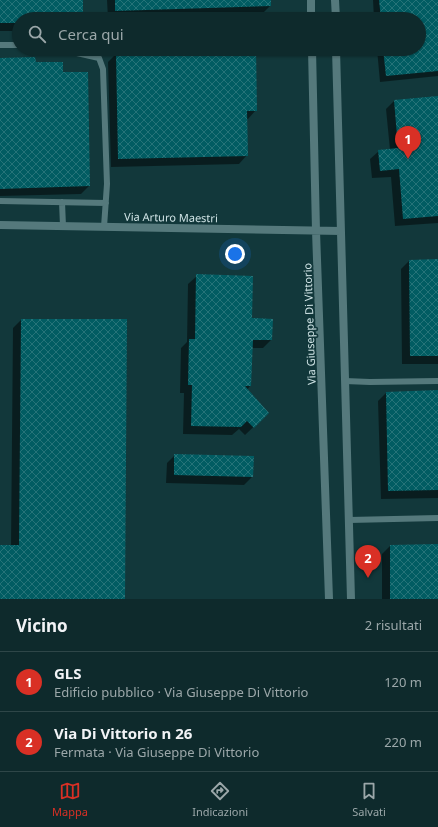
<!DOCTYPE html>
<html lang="it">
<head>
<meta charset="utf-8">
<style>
	body { margin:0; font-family:"Noto Sans",sans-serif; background:#1c3638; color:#f1f3f6 }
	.you { position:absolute; left:235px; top:254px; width:14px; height:14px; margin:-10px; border:3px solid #fff; border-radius:50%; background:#1a73e8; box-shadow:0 0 0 6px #1a73e833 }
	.badge { display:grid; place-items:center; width:26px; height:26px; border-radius:50%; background:#d93025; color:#fff; font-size:13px; font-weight:700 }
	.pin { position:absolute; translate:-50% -33px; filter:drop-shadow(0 1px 2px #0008) }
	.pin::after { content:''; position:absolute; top:21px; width:14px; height:12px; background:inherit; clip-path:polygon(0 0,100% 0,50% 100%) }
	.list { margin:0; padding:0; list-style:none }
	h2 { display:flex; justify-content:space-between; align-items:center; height:52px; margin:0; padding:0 16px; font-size:17px }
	h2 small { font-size:13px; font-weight:400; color:#9ba7a9 }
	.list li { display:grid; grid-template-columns:26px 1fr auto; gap:12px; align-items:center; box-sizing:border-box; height:60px; padding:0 16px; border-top:1px solid #2e4648 }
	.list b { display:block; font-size:15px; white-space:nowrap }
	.list p { margin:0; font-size:13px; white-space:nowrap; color:#9ba7a9 }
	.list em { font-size:13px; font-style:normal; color:#9ba7a9 }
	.icon { flex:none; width:22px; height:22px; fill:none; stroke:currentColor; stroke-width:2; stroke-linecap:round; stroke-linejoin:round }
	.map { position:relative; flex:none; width:438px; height:599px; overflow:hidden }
	.search { position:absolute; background:#0e2a2c; box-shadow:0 1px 3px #0004; left:12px; right:12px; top:12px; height:44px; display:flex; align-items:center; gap:10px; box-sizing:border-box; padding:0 14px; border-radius:22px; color:#9ba7a9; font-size:15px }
	.sheet { height:172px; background:#0e2a2c }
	nav { display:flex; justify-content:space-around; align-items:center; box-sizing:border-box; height:56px; border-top:1px solid #2e4648; background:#0e2a2c; font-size:11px; color:#9ba7a9 }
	nav a { display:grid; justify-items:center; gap:2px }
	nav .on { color:#d93025 }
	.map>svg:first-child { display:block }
	.shadow { fill:#0007 }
	.building { fill:url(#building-cross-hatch) }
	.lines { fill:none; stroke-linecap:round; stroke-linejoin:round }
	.lane { stroke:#55797c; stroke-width:6 }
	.street { stroke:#55797c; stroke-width:8 }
	.labels { text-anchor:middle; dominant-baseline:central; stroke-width:3.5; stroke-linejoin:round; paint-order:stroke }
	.street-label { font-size:11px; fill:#d0e4e6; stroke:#12383b }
</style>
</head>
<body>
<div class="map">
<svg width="438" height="599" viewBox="0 0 438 599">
	<defs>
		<pattern id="building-cross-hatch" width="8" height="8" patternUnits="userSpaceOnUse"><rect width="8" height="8" fill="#015c62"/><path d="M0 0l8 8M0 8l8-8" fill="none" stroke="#257378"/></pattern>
	</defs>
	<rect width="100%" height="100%" fill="#12383b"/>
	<path class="shadow" d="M 0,0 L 82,0 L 82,19 L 19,19 L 19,31 L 0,31 Z
		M 107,0 L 270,0 L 270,6 L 262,14 L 108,19 Z
		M 373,0 L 438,0 L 438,76 L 380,82 L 377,49 L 419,49 L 419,19 L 374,19 Z
		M 116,54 L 256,110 L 248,119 L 246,119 L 247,155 L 239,164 L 111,167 L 108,62 Z
		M 0,59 L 35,63 L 62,73 L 89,186 L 81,194 L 0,196 Z
		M 438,97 L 438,223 L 395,226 L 391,177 L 372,178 L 370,159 L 379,151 L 390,150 L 386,109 L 394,101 Z
		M 438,260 L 438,364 L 402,364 L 401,269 L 409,261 Z
		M 197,276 L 251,319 L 271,340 L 263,348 L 251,348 L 250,386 L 247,390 L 268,413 L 245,435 L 239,429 L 232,435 L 183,434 L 184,393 L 180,393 L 181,348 L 187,342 L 188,284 Z
		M 21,320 L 124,599 L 0,599 L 0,546 L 11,546 L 13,328 Z
		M 438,391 L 438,498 L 381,499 L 378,401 L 386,393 Z
		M 175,455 L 252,477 L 244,485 L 166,483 L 167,463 Z
		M 438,545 L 438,599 L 382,599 L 382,554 L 390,546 Z"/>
	<path class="building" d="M 0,0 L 83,0 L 83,19 L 19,19 L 19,23 L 0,23 Z
		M 115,0 L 271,0 L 271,6 L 115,11 Z
		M 379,0 L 438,0 L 438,71 L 386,76 L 383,49 L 419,49 L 419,19 L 381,19 Z
		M 256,49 L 257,111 L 247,111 L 248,156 L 118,159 L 116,53 Z
		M 35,57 L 36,62 L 63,62 L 63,72 L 88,72 L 90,186 L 0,189 L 0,58 Z
		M 438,96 L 438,216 L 403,219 L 399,169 L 380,171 L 378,150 L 398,148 L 394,100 Z
		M 438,259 L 438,356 L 410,356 L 409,260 Z
		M 196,274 L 253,276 L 252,318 L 273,319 L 272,340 L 253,340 L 251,386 L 245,386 L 269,413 L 254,428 L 247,421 L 241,427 L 191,426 L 192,385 L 188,385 L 189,339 L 195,339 Z
		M 21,319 L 127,319 L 125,599 L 0,599 L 0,545 L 19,545 Z
		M 438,390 L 438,490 L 388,491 L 386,392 Z
		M 174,454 L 254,456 L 253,477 L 174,475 Z
		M 438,544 L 438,599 L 390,599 L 390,545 Z"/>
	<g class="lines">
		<path class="lane" d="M 0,45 L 17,45
			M 68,51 L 99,58 L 103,69 L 107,184 L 104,227
			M 0,201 L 106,203
			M 62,202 L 63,226
			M 345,381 L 370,382 L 438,381
			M 349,520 L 438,518"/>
		<path class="street" d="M 311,0 L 311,19
			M 335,0 L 336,19
			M 312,49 L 316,231 L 329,599
			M 336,49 L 351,599
			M 0,225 L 341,231"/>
	</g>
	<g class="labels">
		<g class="street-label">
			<text transform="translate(171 217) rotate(1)">Via Arturo Maestri</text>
			<text transform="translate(309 324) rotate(-92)">Via Giuseppe Di Vittorio</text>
		</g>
	</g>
</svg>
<div class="you"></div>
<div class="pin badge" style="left:408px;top:159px">1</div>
<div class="pin badge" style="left:368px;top:578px">2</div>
<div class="search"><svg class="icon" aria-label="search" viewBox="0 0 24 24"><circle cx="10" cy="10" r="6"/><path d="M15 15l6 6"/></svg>Cerca qui</div>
</div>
<section class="sheet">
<h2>Vicino<small>2 risultati</small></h2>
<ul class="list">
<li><span class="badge">1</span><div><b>GLS</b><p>Edificio pubblico · Via Giuseppe Di Vittorio</p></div><em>120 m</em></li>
<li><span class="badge">2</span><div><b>Via Di Vittorio n 26</b><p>Fermata · Via Giuseppe Di Vittorio</p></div><em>220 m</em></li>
</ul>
</section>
<nav>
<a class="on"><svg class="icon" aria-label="map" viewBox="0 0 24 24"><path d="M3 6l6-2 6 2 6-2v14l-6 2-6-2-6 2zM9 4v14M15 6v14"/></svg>Mappa</a>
<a><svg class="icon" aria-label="directions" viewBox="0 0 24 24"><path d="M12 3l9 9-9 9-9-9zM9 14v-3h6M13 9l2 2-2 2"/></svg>Indicazioni</a>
<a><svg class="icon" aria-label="saved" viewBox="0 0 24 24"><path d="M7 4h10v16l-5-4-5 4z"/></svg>Salvati</a>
</nav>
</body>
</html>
